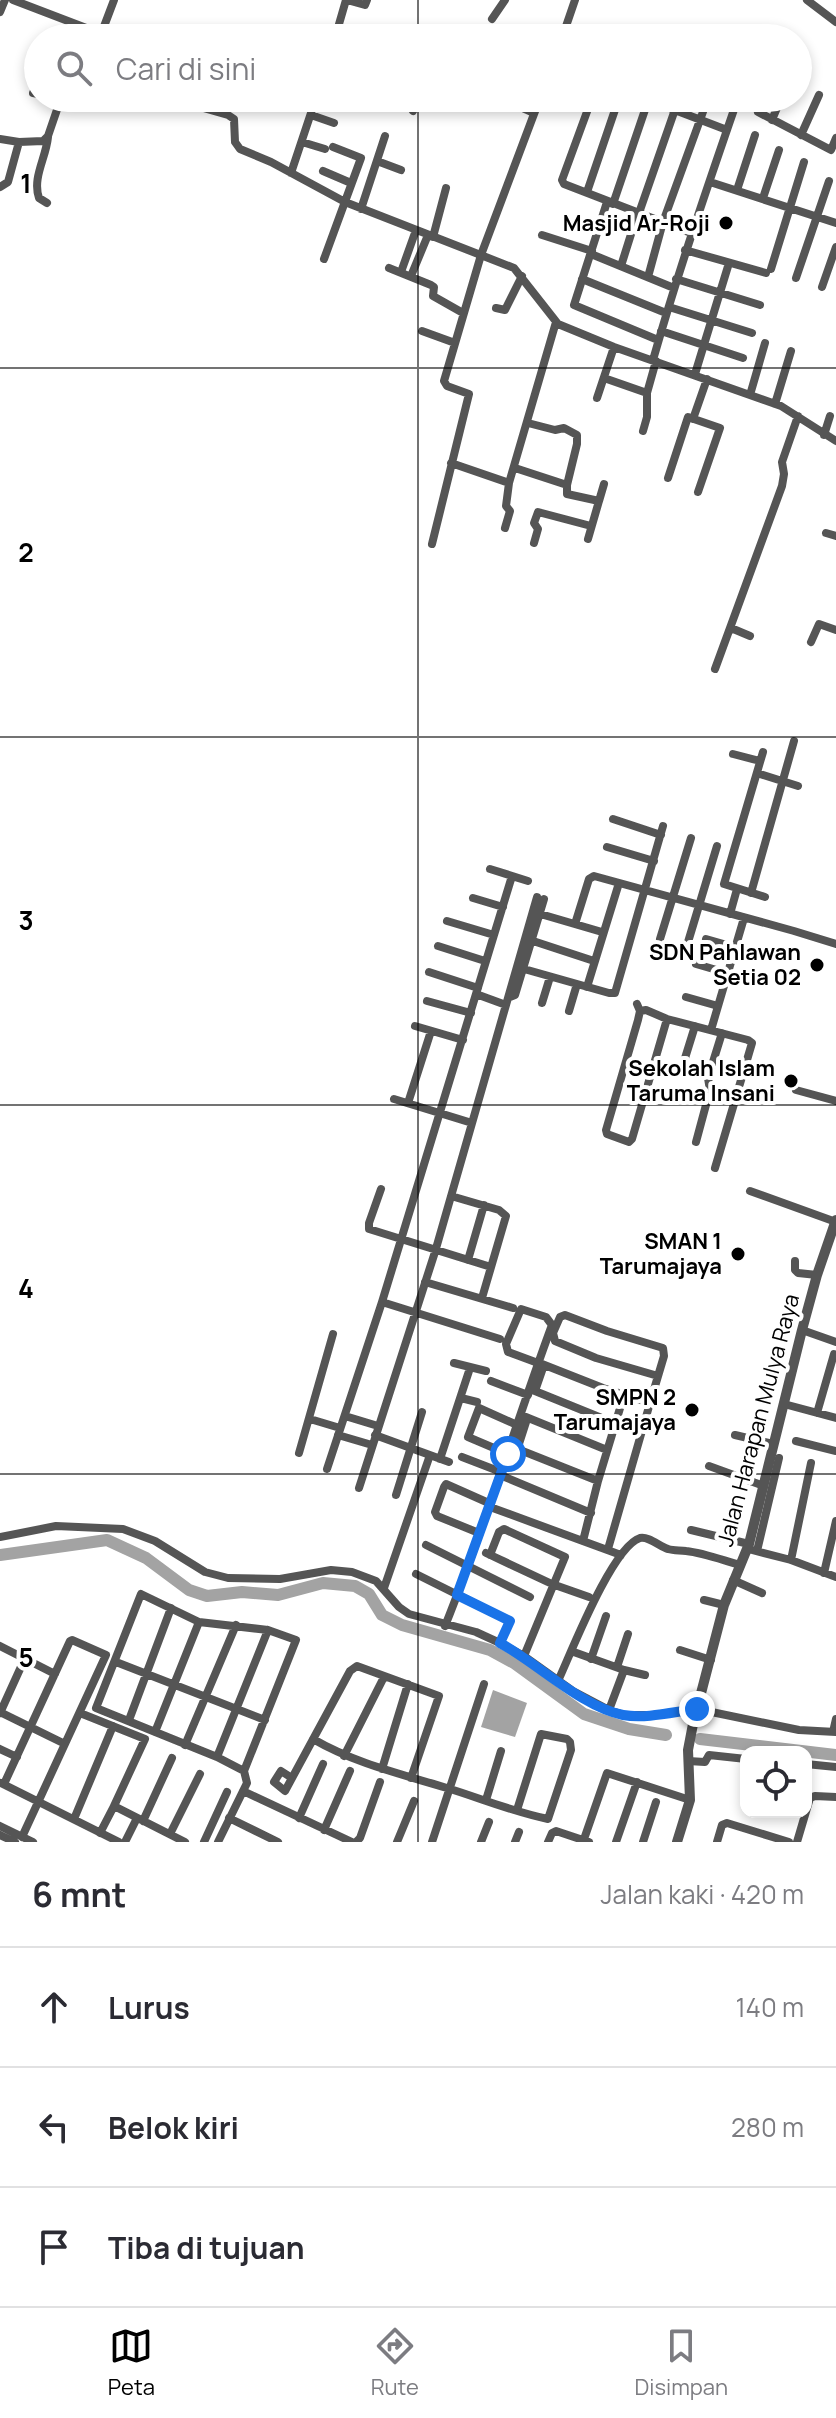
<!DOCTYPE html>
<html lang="id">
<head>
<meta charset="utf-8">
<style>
	body { margin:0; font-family:Manrope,sans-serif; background:#f2f2f3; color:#2b2b33 }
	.controls { position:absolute; right:24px; bottom:24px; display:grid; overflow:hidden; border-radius:16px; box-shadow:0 4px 12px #0003 }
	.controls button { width:72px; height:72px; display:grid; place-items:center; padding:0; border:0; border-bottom:2px solid #e1e1e2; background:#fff; color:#2b2b33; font:40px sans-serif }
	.stop { position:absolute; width:24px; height:24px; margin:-18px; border:6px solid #1a73e8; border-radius:50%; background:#fff }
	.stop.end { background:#1a73e8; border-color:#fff; box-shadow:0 2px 8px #0008 }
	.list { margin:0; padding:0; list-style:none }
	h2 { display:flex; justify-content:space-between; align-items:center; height:104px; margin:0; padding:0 32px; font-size:34px }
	h2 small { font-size:26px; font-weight:400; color:#7c7c81 }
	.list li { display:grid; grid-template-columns:52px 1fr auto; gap:24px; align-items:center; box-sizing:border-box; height:120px; padding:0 32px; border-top:2px solid #e1e1e2 }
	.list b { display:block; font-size:30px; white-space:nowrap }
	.list em { font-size:26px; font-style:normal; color:#7c7c81 }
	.icon { flex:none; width:44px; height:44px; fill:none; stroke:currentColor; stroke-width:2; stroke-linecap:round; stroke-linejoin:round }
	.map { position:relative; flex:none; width:836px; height:1842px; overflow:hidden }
	.search { position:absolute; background:#fff; box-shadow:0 4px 12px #0003; left:24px; right:24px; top:24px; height:88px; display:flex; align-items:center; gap:20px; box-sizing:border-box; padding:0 28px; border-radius:44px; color:#7c7c81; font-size:30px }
	.sheet { height:464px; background:#fff }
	nav { display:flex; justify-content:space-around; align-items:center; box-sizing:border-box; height:112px; border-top:2px solid #e1e1e2; background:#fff; font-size:22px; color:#7c7c81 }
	nav a { display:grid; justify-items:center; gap:4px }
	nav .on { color:#000 }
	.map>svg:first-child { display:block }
	.water { fill:#a3a3a3 }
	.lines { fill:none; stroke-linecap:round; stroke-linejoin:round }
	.river { stroke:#a3a3a3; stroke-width:12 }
	.minor { stroke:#555; stroke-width:8 }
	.tertiary { stroke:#555; stroke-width:10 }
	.route { stroke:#1a73e8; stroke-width:10 }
	.grid { fill:none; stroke:#000; stroke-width:2; stroke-opacity:0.55 }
	.poi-dot { fill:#000; stroke:#fff; stroke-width:3 }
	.labels { text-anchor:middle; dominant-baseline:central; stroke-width:8; stroke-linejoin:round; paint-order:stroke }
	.poi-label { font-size:22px; font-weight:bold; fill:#000; stroke:#fff; text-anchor:end }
	.street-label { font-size:22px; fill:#000; stroke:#fff }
	.grid-label { font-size:26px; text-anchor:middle; font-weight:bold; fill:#000; stroke:#fff; stroke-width:8; stroke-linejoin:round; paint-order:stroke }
</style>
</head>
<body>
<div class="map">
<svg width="836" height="1842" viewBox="0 0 836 1842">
	<rect width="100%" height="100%" fill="#fff"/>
	<path class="water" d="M 493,1690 L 527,1703 L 515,1737 L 481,1727 Z"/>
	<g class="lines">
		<path class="river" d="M 0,1555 L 107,1540 L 146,1558 L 189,1590 L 207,1596 L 242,1592 L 278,1595 L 323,1583 L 355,1586 L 369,1594 L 382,1615 L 402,1625 L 490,1650 L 514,1663 L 584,1714 L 629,1729 L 666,1735
			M 700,1739 L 836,1755"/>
		<path class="minor" d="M 13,0 L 102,34
			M 347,0 L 365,5 L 367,0
			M 807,0 L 836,22
			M 0,12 L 5,0
			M 492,19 L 505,0
			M 337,31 L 357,38
			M 100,37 L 114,0
			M 335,38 L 346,0
			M 562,38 L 575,0
			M 33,93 L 38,94
			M 168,98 L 228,115 L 234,119 L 235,142 L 240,149 L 271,162 L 345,202 L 514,268 L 558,324 L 614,347 L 781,406 L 836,441
			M 500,98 L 534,113
			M 592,98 L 562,180 L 564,184 L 691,233
			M 646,99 L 727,130
			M 413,111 L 420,98
			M 758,112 L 831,150 L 836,138
			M 311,115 L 334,123
			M 772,120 L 781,98
			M 801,135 L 819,95
			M 0,139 L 19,142 L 43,141 L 48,136 L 61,98
			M 302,142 L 325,149
			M 377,161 L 401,170
			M 323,171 L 351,183
			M 291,173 L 316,98
			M 710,182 L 836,223
			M 0,187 L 8,182 L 19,142
			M 737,190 L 755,135
			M 587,192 L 619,98
			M 763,198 L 779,150
			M 607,202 L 574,305 L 658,340
			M 47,203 L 39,198 C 32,178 46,158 48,137
			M 613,204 L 649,98
			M 361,209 L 385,136
			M 639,213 L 679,98
			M 542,235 L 592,251
			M 433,237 L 446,188
			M 685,250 L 766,273
			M 591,254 L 674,288
			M 324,259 L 361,158 L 333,147
			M 621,266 L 638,212
			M 389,268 L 431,285 L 434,287 L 433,296 L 463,313
			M 771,269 L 804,162
			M 401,272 L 416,230
			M 411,276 L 428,235
			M 648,277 L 663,222 L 708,98
			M 796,278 L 829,181
			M 582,279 L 666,313
			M 676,279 L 760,305
			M 822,287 L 836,247
			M 669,307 L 752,333
			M 496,308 L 505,310 L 522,276
			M 422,331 L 455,343
			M 661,331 L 743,358
			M 653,360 C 678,272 708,185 738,98
			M 695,374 L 729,263
			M 604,378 L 647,393
			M 750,395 L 765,343
			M 597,398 L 614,347
			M 775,404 L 791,351
			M 693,419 L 707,379
			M 643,431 L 647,417 L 647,393 L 656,361
			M 824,435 L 830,416
			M 451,463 L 509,483
			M 515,468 L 567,485 L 577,444 L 577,435 L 564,428 L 555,430 L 528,423
			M 668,478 L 688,417 L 720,428 L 698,492
			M 567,485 L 567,494 L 599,501 L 588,539
			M 599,501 L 604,484
			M 505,528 L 510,511 L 506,506 L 509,483 L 556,322
			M 826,533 L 836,536
			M 534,543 L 538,529 L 534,523 L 538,512 L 591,526
			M 432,544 L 469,394 L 447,386 L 444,381 L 481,255 L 540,98
			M 731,628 L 750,636
			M 811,642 L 819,624 L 836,630
			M 715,669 L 782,486 L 784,474 L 782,462 L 798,416
			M 763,752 L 724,884 L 765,897
			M 733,754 L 760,761
			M 757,773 L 798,786
			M 613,819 L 661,835
			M 607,847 L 654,861
			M 490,869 L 528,881
			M 751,893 L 794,741
			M 473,898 L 503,907
			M 537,913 L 602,932
			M 730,914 L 737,889
			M 447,921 L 494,935
			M 575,924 L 589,879 L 594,876 L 794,931 L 836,944
			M 660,939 L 691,838
			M 706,939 L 734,947
			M 530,940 L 594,961
			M 438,946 L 485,961
			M 685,952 L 717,846
			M 696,964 L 727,973
			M 517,967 L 609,993 L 615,993 L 663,826
			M 429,972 L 478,988
			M 587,987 L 619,883
			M 476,994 L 506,1005
			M 510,997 L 515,995 L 544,899
			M 686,997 L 718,1006
			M 427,1001 L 471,1013
			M 542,1003 L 550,977
			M 637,1004 L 640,1011 L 638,1020 L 606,1130 L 607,1134 L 629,1142 L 632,1139 L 667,1019
			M 569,1011 L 577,984
			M 640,1011 L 646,1010 L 667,1019 L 748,1040 L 752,1043 L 715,1168
			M 415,1026 L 463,1040
			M 711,1030 L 744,918
			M 681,1071 L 695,1026
			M 710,1090 L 737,1097
			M 796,1090 L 836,1101
			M 394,1099 L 472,1123
			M 408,1103 L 431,1031
			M 696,1142 L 710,1090 L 708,1078 L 722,1033
			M 381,1189 L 369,1223 L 369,1229 L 491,1267
			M 750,1191 L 836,1222
			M 451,1196 L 499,1210 L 506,1216 L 482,1298
			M 468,1260 L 484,1205
			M 795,1261 L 795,1270 L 798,1273 L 817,1275
			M 425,1282 L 513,1308
			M 382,1302 L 500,1339
			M 802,1330 L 836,1342
			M 454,1363 L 486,1371
			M 491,1381 L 528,1395
			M 530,1389 L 614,1423
			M 535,1391 L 544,1365
			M 461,1398 L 477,1402
			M 650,1403 L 664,1356 L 663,1348 L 607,1331 L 565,1315 L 560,1317 L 553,1333 L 555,1341 L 596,1358 L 658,1376
			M 784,1404 L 836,1418
			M 817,1413 L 834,1354 L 836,1355
			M 521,1415 L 607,1450
			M 345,1416 L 378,1426
			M 310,1419 L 340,1428
			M 338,1435 L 372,1445
			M 375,1435 L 449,1462
			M 735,1435 L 773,1444
			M 796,1441 L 836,1451
			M 510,1446 L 598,1481
			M 517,1450 L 527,1419
			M 299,1453 L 333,1334
			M 508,1454 L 468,1437 L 479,1408 L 517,1425
			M 462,1457 L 501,1472
			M 440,1459 L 470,1368
			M 709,1466 L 764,1486
			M 327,1469 L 382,1302 L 512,876
			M 500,1475 L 591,1513
			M 359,1488 L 435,1252 L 537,897
			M 396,1495 L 422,1412
			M 490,1507 L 621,1555
			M 691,1530 L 749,1544
			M 479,1533 L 437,1516 L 435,1512 L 444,1487 L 446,1484 L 491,1504
			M 0,1537 L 56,1526 L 123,1529 L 155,1541 L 205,1572 L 228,1578 L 280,1579 L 331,1570 L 352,1572 L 376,1581 L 399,1607 L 409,1614 L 476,1632 L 500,1643 L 524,1656 L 573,1691 L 609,1710 L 624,1715 L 653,1715 L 697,1709 L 799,1730 L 836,1732
			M 583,1541 L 598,1481 L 624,1395
			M 426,1545 L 530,1597
			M 752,1550 L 791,1560 L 836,1577
			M 757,1551 L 779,1458
			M 486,1553 L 552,1584 L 589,1597
			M 490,1555 L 499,1532 L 504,1529 L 565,1557 L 524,1656
			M 791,1560 L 811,1463
			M 824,1573 L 836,1521
			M 416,1574 L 510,1621 L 500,1643
			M 733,1580 L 762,1593
			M 384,1588 L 430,1455
			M 704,1600 L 724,1605
			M 445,1626 C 485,1527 515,1425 552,1325 L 546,1317 L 521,1309 L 506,1344 L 508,1352 L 511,1353 L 538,1363 L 542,1364 L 603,1388 L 650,1403 L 608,1549
			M 0,1646 L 55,1674
			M 680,1650 L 711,1660
			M 571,1651 L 624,1670 L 645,1675
			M 591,1659 L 606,1616
			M 116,1662 L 265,1720
			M 617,1667 L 628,1634
			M 558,1681 C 571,1653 612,1547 640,1538 C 649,1536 660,1547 668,1549 C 674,1551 680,1550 686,1551 C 704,1553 722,1560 740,1565
			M 609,1710 L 624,1670
			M 0,1712 L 65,1744
			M 0,1713 L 25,1658
			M 80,1713 L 145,1739 L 114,1806
			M 129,1720 L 171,1608
			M 155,1732 L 199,1622
			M 833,1732 L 836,1719
			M 313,1739 C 354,1763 401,1774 447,1788 C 480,1798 513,1812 548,1819 L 571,1750 L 570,1742 L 567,1739 L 541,1734 L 517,1810
			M 185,1745 L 236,1625
			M 0,1749 L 17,1757
			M 344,1756 L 384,1677
			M 217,1757 L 268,1630
			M 688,1761 L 705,1762 L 709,1755 L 746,1759
			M 806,1764 L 836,1767
			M 382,1769 L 408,1684
			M 292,1778 L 281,1771 L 274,1782 L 285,1791 L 350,1671 L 357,1666 L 439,1696 L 411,1778
			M 1,1783 L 119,1842
			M 4,1784 L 70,1641 L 72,1640 L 106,1655 L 22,1837
			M 243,1791 L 352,1842
			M 486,1800 L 501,1751
			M 229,1818 L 278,1842
			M 299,1818 L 323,1764
			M 74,1819 L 113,1726
			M 143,1821 L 172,1758
			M 0,1826 L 33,1842
			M 324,1830 L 350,1771
			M 100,1833 L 114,1806 L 185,1842
			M 170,1834 L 200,1774
			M 0,1835 L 15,1842
			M 125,1842 L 137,1818
			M 204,1842 L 227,1792
			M 218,1842 L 247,1783 L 244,1771 L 217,1757 L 96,1708 L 141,1594 L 199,1622 L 268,1630 L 296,1640 L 244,1771
			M 356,1842 L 360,1838 L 380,1782
			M 397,1842 L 414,1801
			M 432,1842 L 484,1684
			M 481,1842 L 489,1822
			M 515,1842 L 519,1832
			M 548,1842 L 552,1833 L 556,1831 L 589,1842
			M 583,1842 L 607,1773 L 690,1800
			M 616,1842 L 637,1782
			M 643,1842 L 656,1802
			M 717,1842 L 722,1825 L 727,1823 L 789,1842
			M 797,1842 L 810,1798 L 815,1796 L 836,1797"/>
		<path class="tertiary" d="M 677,1842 L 690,1800 L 688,1750 L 693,1724 L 724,1605 L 749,1544 L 802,1330 L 817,1275 L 836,1220"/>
	</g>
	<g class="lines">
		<path class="route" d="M 508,1454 L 457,1595 L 510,1621 L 500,1643 C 537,1663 582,1707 623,1715 C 646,1719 673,1712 697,1709"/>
	</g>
	<path class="grid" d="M 418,0 L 418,38M 418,98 L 418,1842M 0,368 L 836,368M 0,737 L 836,737M 0,1105 L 836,1105M 0,1474 L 836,1474"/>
	<g class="poi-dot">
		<circle cx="726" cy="223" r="8"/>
		<circle cx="817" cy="965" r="8"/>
		<circle cx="791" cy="1081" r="8"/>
		<circle cx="738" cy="1254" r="8"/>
		<circle cx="692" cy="1410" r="8"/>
	</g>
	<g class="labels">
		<g class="poi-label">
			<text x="710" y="223">Masjid Ar-Roji</text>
			<text x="801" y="952">SDN Pahlawan<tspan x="801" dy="25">Setia 02</tspan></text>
			<text x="775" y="1068">Sekolah Islam<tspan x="775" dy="25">Taruma Insani</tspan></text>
			<text x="722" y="1241">SMAN 1<tspan x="722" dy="25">Tarumajaya</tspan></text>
			<text x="676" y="1397">SMPN 2<tspan x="676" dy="25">Tarumajaya</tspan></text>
		</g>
		<g class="street-label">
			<text transform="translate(758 1420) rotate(-75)">Jalan Harapan Mulya Raya</text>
		</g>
	</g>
	<g class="grid-label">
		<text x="26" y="193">1</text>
		<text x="26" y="562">2</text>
		<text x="26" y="930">3</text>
		<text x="26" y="1298">4</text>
		<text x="26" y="1667">5</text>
	</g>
</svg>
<div class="controls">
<button><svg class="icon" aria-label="locate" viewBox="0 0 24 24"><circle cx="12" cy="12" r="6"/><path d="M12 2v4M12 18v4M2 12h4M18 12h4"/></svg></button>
</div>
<div class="stop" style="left:508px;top:1454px"></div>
<div class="stop end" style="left:697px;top:1709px"></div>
<div class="search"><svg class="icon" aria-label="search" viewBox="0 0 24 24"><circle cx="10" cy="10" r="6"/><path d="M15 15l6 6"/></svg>Cari di sini</div>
</div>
<section class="sheet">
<h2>6 mnt<small>Jalan kaki · 420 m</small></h2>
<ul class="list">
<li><svg class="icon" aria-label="ahead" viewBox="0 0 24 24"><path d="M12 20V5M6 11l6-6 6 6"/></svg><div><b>Lurus</b></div><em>140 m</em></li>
<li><svg class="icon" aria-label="left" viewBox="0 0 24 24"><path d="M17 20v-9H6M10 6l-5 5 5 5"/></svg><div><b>Belok kiri</b></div><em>280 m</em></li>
<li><svg class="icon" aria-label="arrive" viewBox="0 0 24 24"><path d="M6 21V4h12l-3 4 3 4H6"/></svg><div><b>Tiba di tujuan</b></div></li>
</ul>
</section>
<nav>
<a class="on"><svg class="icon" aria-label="map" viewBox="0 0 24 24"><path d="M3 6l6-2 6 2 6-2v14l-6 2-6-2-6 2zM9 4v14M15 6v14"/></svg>Peta</a>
<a><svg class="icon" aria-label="directions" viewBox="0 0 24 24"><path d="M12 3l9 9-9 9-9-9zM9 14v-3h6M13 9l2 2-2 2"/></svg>Rute</a>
<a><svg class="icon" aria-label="saved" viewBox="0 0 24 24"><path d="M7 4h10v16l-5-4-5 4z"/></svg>Disimpan</a>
</nav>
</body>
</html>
